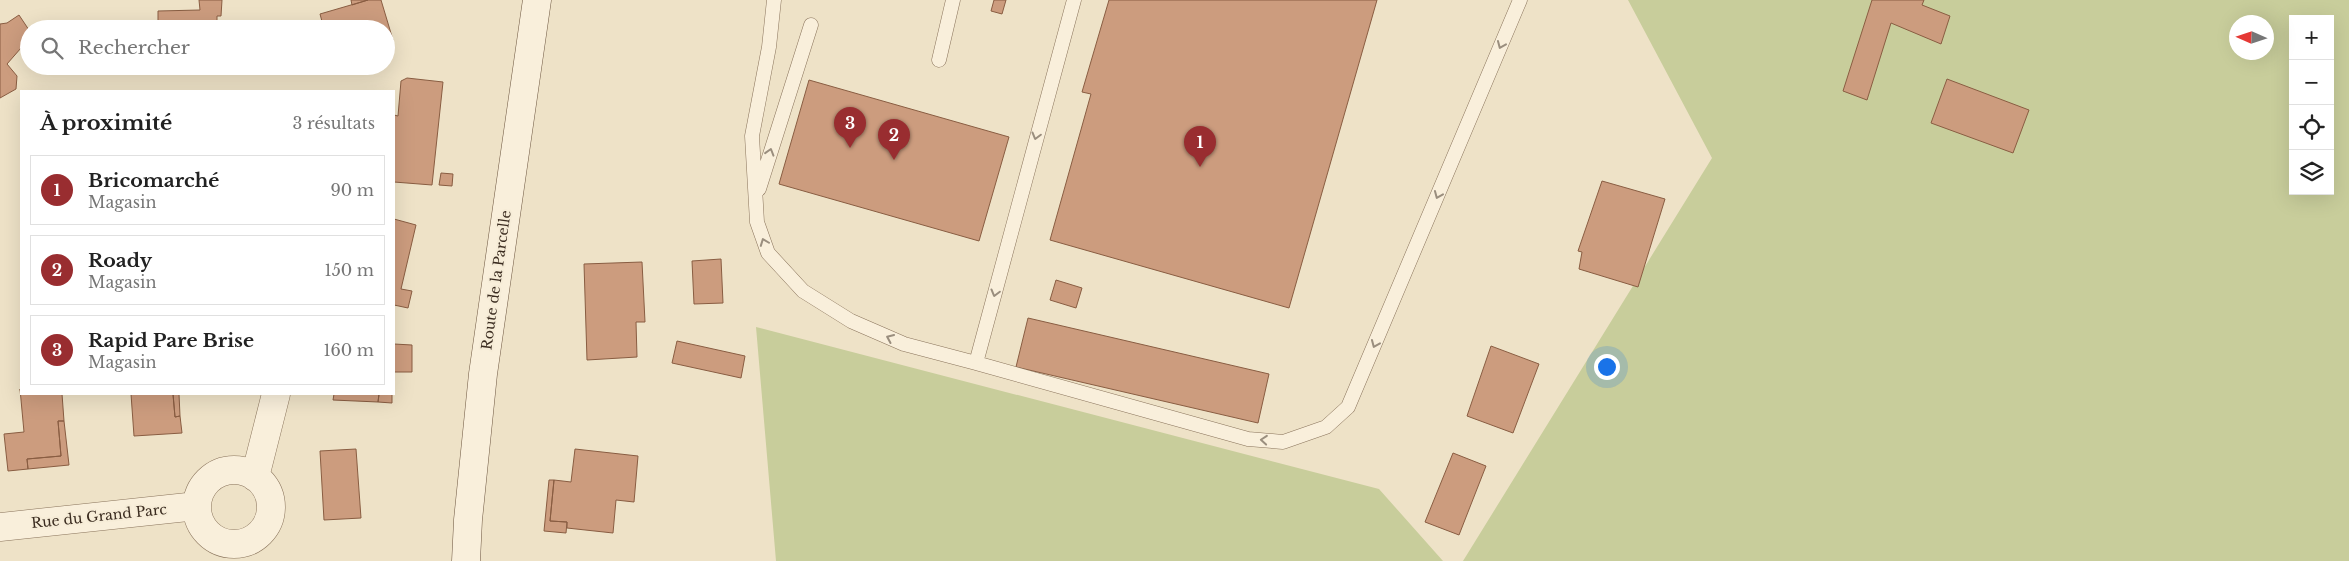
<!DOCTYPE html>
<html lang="fr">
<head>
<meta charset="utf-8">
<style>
	body { margin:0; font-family:"Libre Baskerville",serif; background:#f2f2f2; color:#222 }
	.controls { position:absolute; right:15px; top:15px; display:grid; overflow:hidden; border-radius:0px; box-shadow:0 5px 20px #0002 }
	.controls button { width:45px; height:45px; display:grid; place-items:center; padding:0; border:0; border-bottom:1px solid #e0e0e0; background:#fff; color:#222; font:25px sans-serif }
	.compass { position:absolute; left:2229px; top:15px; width:45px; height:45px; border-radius:50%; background:#fff; box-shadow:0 5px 20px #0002; rotate:273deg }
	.you { position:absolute; left:1606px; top:366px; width:18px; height:18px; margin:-12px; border:4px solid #fff; border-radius:50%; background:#1a73e8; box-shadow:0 0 0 8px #1a73e833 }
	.badge { display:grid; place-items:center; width:32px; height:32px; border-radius:50%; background:#992d30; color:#fff; font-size:16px; font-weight:700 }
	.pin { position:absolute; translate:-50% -41px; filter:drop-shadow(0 1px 2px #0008) }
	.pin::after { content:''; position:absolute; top:26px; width:18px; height:15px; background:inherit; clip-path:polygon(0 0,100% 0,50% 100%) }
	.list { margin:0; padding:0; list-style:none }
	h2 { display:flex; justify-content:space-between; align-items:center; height:65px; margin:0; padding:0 20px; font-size:21px }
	h2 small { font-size:16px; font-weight:400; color:#767676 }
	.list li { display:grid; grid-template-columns:32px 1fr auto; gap:15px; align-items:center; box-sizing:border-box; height:70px; margin:0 10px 10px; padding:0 10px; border:1px solid #e0e0e0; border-radius:0px }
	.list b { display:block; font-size:19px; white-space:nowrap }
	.list p { margin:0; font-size:16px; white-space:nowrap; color:#767676 }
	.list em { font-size:16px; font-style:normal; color:#767676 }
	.icon { flex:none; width:28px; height:28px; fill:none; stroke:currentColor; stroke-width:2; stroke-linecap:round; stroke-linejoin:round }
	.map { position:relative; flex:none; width:2349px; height:561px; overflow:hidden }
	.search { position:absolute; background:#fff; box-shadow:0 5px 20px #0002; left:20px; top:20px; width:375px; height:55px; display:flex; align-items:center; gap:12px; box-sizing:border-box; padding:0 18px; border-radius:28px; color:#767676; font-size:19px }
	.panel { position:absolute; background:#fff; box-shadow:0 5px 20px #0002; left:20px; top:90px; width:375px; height:305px; border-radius:0px }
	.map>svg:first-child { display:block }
	.green { fill:#c8cd9b; fill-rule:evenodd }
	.building { fill:#cc9c7e; stroke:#895d42 }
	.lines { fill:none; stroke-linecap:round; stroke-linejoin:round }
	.service-casing { stroke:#8a745c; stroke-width:15 }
	.minor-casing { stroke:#8a745c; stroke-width:29 }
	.secondary-casing { stroke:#6c553f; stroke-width:29 }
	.service { stroke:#f9efdb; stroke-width:14 }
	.minor { stroke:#f9efdb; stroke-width:28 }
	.secondary { stroke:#f9efdb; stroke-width:28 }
	.oneway { stroke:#9a8e7e }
	.labels { text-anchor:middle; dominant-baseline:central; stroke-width:4; stroke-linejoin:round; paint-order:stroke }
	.street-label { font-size:14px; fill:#3b2c20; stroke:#f6ecd7 }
</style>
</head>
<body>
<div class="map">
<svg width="2349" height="561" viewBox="0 0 2349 561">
	<rect width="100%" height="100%" fill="#eee2c7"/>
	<path class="green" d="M 1628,0 L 2349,0 L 2349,561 L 1463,561 L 1712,158 ZM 2293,19 L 2330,19 L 2330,191 L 2293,191 ZM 2236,22 L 2266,22 L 2266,52 L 2236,52 Z
		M 756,327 L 1379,489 L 1443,561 L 776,561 Z"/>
	<path class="building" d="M 199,0 L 222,0 L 221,16 L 217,16 L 217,29 L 158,29 L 158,11 L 200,10 Z
		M 351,0 L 368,0 L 352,5 Z
		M 368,0 L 381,0 L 393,40 L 386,42 L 386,29 L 324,29 L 320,14 Z
		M 994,0 L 1006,0 L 1002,14 L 991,11 Z
		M 1109,0 L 1377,0 L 1289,308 L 1050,240 L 1091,94 L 1082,92 Z
		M 1872,0 L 1924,0 L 1922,5 L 1950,16 L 1941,44 L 1891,23 L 1867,100 L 1843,91 Z
		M 19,15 L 29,30 L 29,47 L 21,48 L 7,64 L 17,76 L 16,89 L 0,98 L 0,24 L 7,23 Z
		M 407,78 L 443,82 L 432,185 L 394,182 L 394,115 L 398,116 L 401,81 Z
		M 1947,79 L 2029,110 L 2013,153 L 1931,123 Z
		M 809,80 L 1009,137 L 979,241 L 779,184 Z
		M 441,173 L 453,174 L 452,186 L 439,185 Z
		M 1602,181 L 1665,199 L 1638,287 L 1579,269 L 1582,252 L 1578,251 Z
		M 394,219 L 416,225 L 401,289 L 412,291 L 408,308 L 394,305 Z
		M 721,259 L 723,303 L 694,304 L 692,261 Z
		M 642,262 L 645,322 L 636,322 L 637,357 L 587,360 L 584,264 Z
		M 1056,280 L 1082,288 L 1076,308 L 1050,300 Z
		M 1028,318 L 1269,374 L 1258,423 L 1016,367 Z
		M 677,341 L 745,356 L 741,378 L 672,363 Z
		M 394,344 L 412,345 L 412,372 L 394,372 Z
		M 1491,346 L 1539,364 L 1513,433 L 1467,416 Z
		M 20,389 L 21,394 L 62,394 L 64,421 L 58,421 L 61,456 L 27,459 L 28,469 L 8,471 L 4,434 L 24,432 Z
		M 131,394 L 173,394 L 175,417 L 180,416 L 182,433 L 134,436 Z
		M 173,394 L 179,394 L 180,416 L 175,417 Z
		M 334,394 L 379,394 L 378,402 L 333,400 Z
		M 379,394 L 392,394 L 392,403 L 378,402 Z
		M 58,421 L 64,421 L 69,465 L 28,469 L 27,459 L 61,456 Z
		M 356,449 L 361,518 L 324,520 L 320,451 Z
		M 575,449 L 638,456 L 634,502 L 616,500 L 613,533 L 567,528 L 567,522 L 550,521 L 554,480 L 571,482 Z
		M 1453,453 L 1486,466 L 1459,535 L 1425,522 Z
		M 549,480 L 554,480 L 550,521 L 567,522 L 566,533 L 544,531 Z"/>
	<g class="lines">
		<g class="service-casing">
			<path id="service" d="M 774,0 L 769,47 L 752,136 L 757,222 L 768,253 L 803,291 L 851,321 L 904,344 L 976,363 L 1074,0
				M 939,60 L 953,0
				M 759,189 L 811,25
				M 976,363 L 1248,439 L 1283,442 L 1326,427 L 1348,407 L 1520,0"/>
		</g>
		<g class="minor-casing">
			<path id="minor" d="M197 507a37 37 0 1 1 74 0a37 37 0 1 1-74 0Z
				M 255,477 L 276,394
				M 0,527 L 197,506"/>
		</g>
		<g class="secondary-casing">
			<path id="secondary" d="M 466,561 L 468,520 L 483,374 L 537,0"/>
		</g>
		<use href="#service" class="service"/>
		<use href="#minor" class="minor"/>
		<use href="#secondary" class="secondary"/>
	</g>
	<defs><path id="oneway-chevron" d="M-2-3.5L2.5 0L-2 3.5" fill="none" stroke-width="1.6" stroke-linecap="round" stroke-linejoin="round" transform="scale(1.25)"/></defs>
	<g class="oneway">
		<use href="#oneway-chevron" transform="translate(1501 45) rotate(113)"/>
		<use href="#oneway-chevron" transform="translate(1036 136) rotate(105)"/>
		<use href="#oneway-chevron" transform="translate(770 152) rotate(-73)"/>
		<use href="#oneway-chevron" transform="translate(1438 195) rotate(113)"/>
		<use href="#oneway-chevron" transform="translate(764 242) rotate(-111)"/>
		<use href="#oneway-chevron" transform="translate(995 293) rotate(105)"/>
		<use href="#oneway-chevron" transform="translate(890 338) rotate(-156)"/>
		<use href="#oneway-chevron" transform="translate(1375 344) rotate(113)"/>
		<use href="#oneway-chevron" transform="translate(1264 440) rotate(-175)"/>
	</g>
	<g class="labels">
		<g class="street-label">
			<text transform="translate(496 280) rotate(-82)">Route de la Parcelle</text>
			<text transform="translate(99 516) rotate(-6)">Rue du Grand Parc</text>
		</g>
	</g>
</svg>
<div class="controls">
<button>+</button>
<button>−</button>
<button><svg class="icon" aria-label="locate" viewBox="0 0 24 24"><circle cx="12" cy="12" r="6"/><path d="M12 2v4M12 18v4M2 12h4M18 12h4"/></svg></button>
<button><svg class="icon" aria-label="layers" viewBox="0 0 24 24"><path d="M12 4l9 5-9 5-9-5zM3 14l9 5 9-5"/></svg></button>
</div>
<svg class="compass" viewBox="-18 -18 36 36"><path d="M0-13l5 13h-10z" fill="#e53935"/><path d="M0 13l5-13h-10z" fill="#767676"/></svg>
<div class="you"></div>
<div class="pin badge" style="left:1200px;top:167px">1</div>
<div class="pin badge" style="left:894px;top:160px">2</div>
<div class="pin badge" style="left:850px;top:148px">3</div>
<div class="search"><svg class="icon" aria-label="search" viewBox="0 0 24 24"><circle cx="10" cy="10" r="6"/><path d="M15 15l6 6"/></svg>Rechercher</div>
<section class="panel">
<h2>À proximité<small>3 résultats</small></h2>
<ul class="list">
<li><span class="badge">1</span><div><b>Bricomarché</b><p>Magasin</p></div><em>90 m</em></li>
<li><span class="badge">2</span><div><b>Roady</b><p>Magasin</p></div><em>150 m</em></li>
<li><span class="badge">3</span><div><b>Rapid Pare Brise</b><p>Magasin</p></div><em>160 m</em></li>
</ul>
</section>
</div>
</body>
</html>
